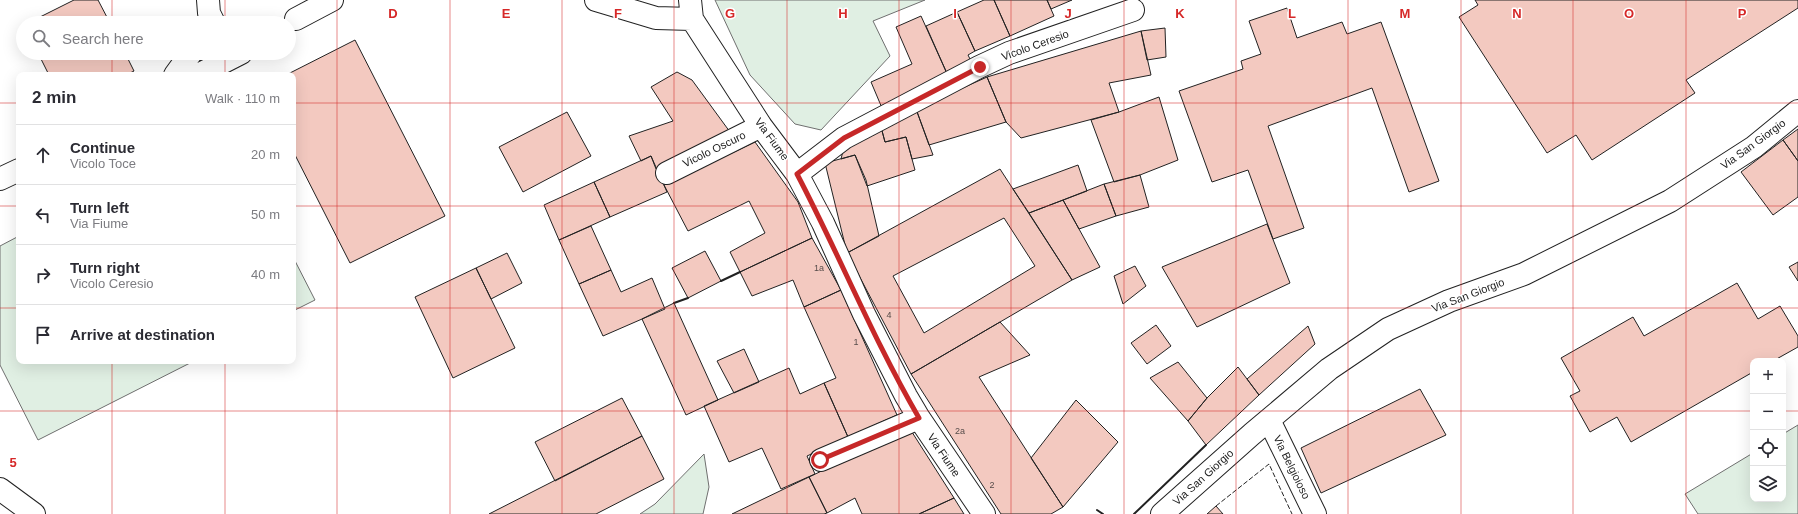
<!DOCTYPE html>
<html lang="en">
<head>
<meta charset="utf-8">
<style>
	body { margin:0; font-family:Arial,sans-serif; background:#f7f7f7; color:#2b2b33 }
	.controls { position:absolute; right:12px; bottom:12px; display:grid; overflow:hidden; border-radius:8px; box-shadow:0 4px 16px #0002 }
	.controls button { width:36px; height:36px; display:grid; place-items:center; padding:0; border:0; border-bottom:1px solid #e1e1e2; background:#fff; color:#2b2b33; font:20px sans-serif }
	.stop { position:absolute; width:12px; height:12px; margin:-9px; border:3px solid #c62828; border-radius:50%; background:#fff }
	.stop.end { background:#c62828; border-color:#fff; box-shadow:0 1px 4px #0008 }
	.list { margin:0; padding:0; list-style:none }
	h2 { display:flex; justify-content:space-between; align-items:center; height:52px; margin:0; padding:0 16px; font-size:17px }
	h2 small { font-size:13px; font-weight:400; color:#7c7c81 }
	.list li { display:grid; grid-template-columns:26px 1fr auto; gap:12px; align-items:center; box-sizing:border-box; height:60px; padding:0 16px; border-top:1px solid #e1e1e2 }
	.list b { display:block; font-size:15px; white-space:nowrap }
	.list p { margin:0; font-size:13px; white-space:nowrap; color:#7c7c81 }
	.list em { font-size:13px; font-style:normal; color:#7c7c81 }
	.icon { flex:none; width:22px; height:22px; fill:none; stroke:currentColor; stroke-width:2; stroke-linecap:round; stroke-linejoin:round }
	.map { position:relative; flex:none; width:1798px; height:514px; overflow:hidden }
	.search { position:absolute; background:#fff; box-shadow:0 4px 16px #0002; left:16px; top:16px; width:280px; height:44px; display:flex; align-items:center; gap:10px; box-sizing:border-box; padding:0 14px; border-radius:22px; color:#7c7c81; font-size:15px }
	.panel { position:absolute; background:#fff; box-shadow:0 4px 16px #0002; left:16px; top:72px; width:280px; height:292px; border-radius:8px }
	.map>svg:first-child { display:block }
	.green { fill:#e0efe3; stroke:#6f6f6f }
	.building { fill:#f3c9c0; stroke:#222; fill-rule:evenodd }
	.lines { fill:none; stroke-linecap:round; stroke-linejoin:round }
	.minor-casing { stroke:#222; stroke-width:24 }
	.major-casing { stroke:#222; stroke-width:24 }
	.minor { stroke:#fff; stroke-width:22 }
	.major { stroke:#fff; stroke-width:22 }
	.fence { stroke:#222; stroke-width:1; stroke-dasharray:5 2; stroke-linecap:butt }
	.wall { stroke:#222; stroke-width:2 }
	.route { stroke:#c62828; stroke-width:5 }
	.grid { fill:none; stroke:#d62828; stroke-width:1; stroke-opacity:0.55 }
	.labels { text-anchor:middle; dominant-baseline:central; stroke-width:3; stroke-linejoin:round; paint-order:stroke }
	.number-label { font-size:9px; fill:#564c4a }
	.street-label { font-size:11px; fill:#222; stroke:#fff }
	.grid-label { font-size:13px; text-anchor:middle; font-weight:bold; fill:#d62828; stroke:#fff; stroke-width:3; stroke-linejoin:round; paint-order:stroke }
</style>
</head>
<body>
<div class="map">
<svg width="1798" height="514" viewBox="0 0 1798 514">
	<rect width="100%" height="100%" fill="#fff"/>
	<path class="green" d="M 715,0 L 925,0 L 873,21 L 890,56 L 821,130 L 795,124 L 750,75 Z
		M 19,236 L 19,361 L 194,361 L 38,440 L 0,365 L 0,246 Z
		M 293,257 L 315,300 L 293,311 Z
		M 1798,425 L 1798,514 L 1698,514 L 1685,494 L 1753,453 L 1753,499 L 1783,499 L 1783,434 Z
		M 704,454 L 709,487 L 703,514 L 640,514 L 655,504 Z"/>
	<path class="building" d="M 74,0 L 98,0 L 110,23 L 28,23 Z
		M 984,0 L 994,0 L 1010,36 L 975,51 L 957,12 Z
		M 994,0 L 1047,0 L 1054,16 L 1010,36 Z
		M 1047,0 L 1072,0 L 1051,9 Z
		M 1475,0 L 1798,0 L 1798,8 L 1686,80 L 1695,93 L 1592,160 L 1576,135 L 1547,153 L 1459,17 L 1478,5 Z
		M 1287,8 L 1297,38 L 1342,22 L 1347,34 L 1381,22 L 1439,181 L 1409,192 L 1372,88 L 1268,126 L 1304,228 L 1273,239 L 1248,170 L 1212,182 L 1179,91 L 1243,69 L 1241,61 L 1261,54 L 1249,21 Z
		M 957,12 L 975,51 L 968,55 L 974,67 L 949,78 L 926,26 Z
		M 921,16 L 949,78 L 882,108 L 871,82 L 912,64 L 896,27 Z
		M 1165,28 L 1166,57 L 1147,60 L 1141,31 Z
		M 1141,31 L 1151,75 L 1109,83 L 1119,112 L 1021,138 L 1006,122 L 987,77 Z
		M 355,40 L 445,216 L 350,263 L 293,151 L 293,75 L 286,75 Z
		M 38,53 L 125,53 L 134,71 L 126,75 L 49,75 Z
		M 677,72 L 692,80 L 730,132 L 656,169 L 651,156 L 641,161 L 629,136 L 673,121 L 651,87 Z
		M 987,77 L 1006,122 L 929,145 L 916,109 Z
		M 1159,97 L 1178,160 L 1140,175 L 1114,182 L 1091,120 L 1119,112 Z
		M 916,109 L 933,155 L 912,159 L 906,137 L 885,142 L 881,127 Z
		M 567,112 L 591,156 L 523,192 L 499,147 Z
		M 881,127 L 885,142 L 906,137 L 915,170 L 867,186 L 855,155 L 841,159 L 844,147 Z
		M 1798,129 L 1798,161 L 1783,140 Z
		M 1783,140 L 1798,161 L 1798,197 L 1773,215 L 1741,172 Z
		M 755,142 L 798,202 L 812,238 L 740,272 L 730,252 L 765,233 L 749,201 L 688,231 L 664,185 Z
		M 855,155 L 866,180 L 879,236 L 847,253 L 825,163 Z
		M 651,156 L 667,192 L 610,217 L 594,182 Z
		M 1078,165 L 1087,191 L 1029,213 L 1013,189 Z
		M 1000,169 L 1072,280 L 911,374 L 847,253 ZM 1004,218 L 1035,266 L 924,333 L 893,276 Z
		M 1140,175 L 1149,207 L 1116,216 L 1104,184 Z
		M 594,182 L 610,217 L 559,240 L 544,205 Z
		M 1104,184 L 1116,216 L 1079,229 L 1063,200 Z
		M 1063,200 L 1100,267 L 1072,280 L 1029,213 Z
		M 1267,224 L 1290,283 L 1197,327 L 1162,267 Z
		M 591,226 L 611,270 L 579,284 L 559,240 Z
		M 812,238 L 841,290 L 804,307 L 793,280 L 752,296 L 740,272 Z
		M 705,251 L 721,281 L 688,298 L 672,268 Z
		M 507,253 L 522,283 L 491,299 L 476,268 Z
		M 1798,262 L 1798,281 L 1789,267 Z
		M 1135,266 L 1146,286 L 1123,304 L 1114,276 Z
		M 476,268 L 515,348 L 453,378 L 415,297 Z
		M 611,270 L 621,292 L 652,278 L 665,309 L 603,336 L 579,284 Z
		M 1737,283 L 1758,319 L 1780,306 L 1798,336 L 1798,347 L 1773,361 L 1753,361 L 1753,372 L 1631,442 L 1617,417 L 1590,432 L 1570,396 L 1580,391 L 1561,358 L 1633,317 L 1644,336 Z
		M 841,290 L 897,415 L 848,437 L 824,383 L 836,378 L 804,307 Z
		M 674,303 L 718,400 L 686,415 L 642,319 Z
		M 1000,322 L 1030,355 L 979,377 L 1063,507 L 1051,514 L 1001,514 L 911,374 Z
		M 1156,325 L 1171,346 L 1147,364 L 1131,343 Z
		M 1308,326 L 1315,344 L 1259,395 L 1247,379 Z
		M 744,349 L 759,382 L 734,393 L 717,361 Z
		M 1178,362 L 1207,398 L 1188,421 L 1150,378 Z
		M 1238,367 L 1259,395 L 1206,445 L 1188,421 L 1207,398 Z
		M 789,368 L 800,394 L 824,383 L 848,437 L 807,456 L 815,474 L 781,489 L 762,448 L 729,462 L 704,406 Z
		M 1420,389 L 1446,435 L 1321,493 L 1301,448 Z
		M 622,398 L 642,436 L 555,481 L 535,442 Z
		M 1076,400 L 1118,442 L 1063,507 L 1031,458 Z
		M 910,429 L 954,498 L 919,514 L 862,514 L 855,498 L 827,513 L 809,477 Z
		M 642,436 L 664,479 L 596,514 L 489,514 Z
		M 809,477 L 827,513 L 824,514 L 732,514 Z
		M 954,498 L 964,514 L 919,514 Z
		M 1216,506 L 1223,514 L 1207,514 Z"/>
	<g class="lines">
		<g class="minor-casing">
			<path id="minor" d="M 208,0 L 209,13 L 214,23
				M 596,0 L 656,18 L 692,19
				M 690,0 L 692,19 L 761,126 L 797,174 L 823,223 L 864,314 L 906,396 L 919,418 L 984,514
				M 296,19 L 332,0
				M 175,75 L 191,53
				M 198,75 L 241,53
				M 667,173 L 761,126
				M 797,174 L 844,138 L 979,67 L 1009,53 L 1133,10
				M 0,179 L 19,170
				M 1269,420 L 1315,514
				M 821,460 L 919,418
				M 1162,514 L 1252,434 L 1329,369 L 1388,329 L 1449,301 L 1524,274 L 1670,201 L 1754,147 L 1798,111"/>
		</g>
		<g class="major-casing">
			<path id="major" d="M 0,489 L 34,514"/>
		</g>
		<use href="#minor" class="minor"/>
		<use href="#major" class="major"/>
		<path class="fence" d="M 1216,506 L 1269,464 L 1292,514"/>
		<path class="wall" d="M 721,281 L 740,272
			M 674,303 L 688,298
			M 1097,510 L 1103,514
			M 1134,514 L 1206,445"/>
	</g>
	<g class="lines">
		<path class="route" d="M 820,460 L 919,418 C 873,339 839,254 797,174 L 844,138 L 980,67"/>
	</g>
	<path class="grid" d="M 112,0 L 112,23M 225,0 L 225,23M 337,0 L 337,514M 450,0 L 450,514M 562,0 L 562,514M 674,0 L 674,514M 787,0 L 787,514M 899,0 L 899,514M 1011,0 L 1011,514M 1124,0 L 1124,514M 1236,0 L 1236,514M 1348,0 L 1348,514M 1461,0 L 1461,514M 1573,0 L 1573,514M 1686,0 L 1686,514M 112,53 L 112,75M 225,53 L 225,75M 0,103 L 19,103M 293,103 L 1798,103M 0,206 L 19,206M 293,206 L 1798,206M 0,308 L 19,308M 293,308 L 1798,308M 112,361 L 112,514M 225,361 L 225,514M 0,411 L 1753,411M 1783,411 L 1798,411"/>
	<g class="labels">
		<g class="number-label">
			<text x="819" y="268">1a</text>
			<text x="889" y="315">4</text>
			<text x="856" y="342">1</text>
			<text x="960" y="431">2a</text>
			<text x="992" y="485">2</text>
		</g>
		<g class="street-label">
			<text transform="translate(1035 45) rotate(-20)">Vicolo Ceresio</text>
			<text transform="translate(772 139) rotate(54)">Via Fiume</text>
			<text transform="translate(1753 144) rotate(-36)">Via San Giorgio</text>
			<text transform="translate(714 149) rotate(-26)">Vicolo Oscuro</text>
			<text transform="translate(1468 295) rotate(-21)">Via San Giorgio</text>
			<text transform="translate(944 455) rotate(56)">Via Fiume</text>
			<text transform="translate(1292 467) rotate(64)">Via Belgioioso</text>
			<text transform="translate(1203 477) rotate(-42)">Via San Giorgio</text>
		</g>
	</g>
	<g class="grid-label">
		<text x="393" y="18">D</text>
		<text x="506" y="18">E</text>
		<text x="618" y="18">F</text>
		<text x="730" y="18">G</text>
		<text x="843" y="18">H</text>
		<text x="955" y="18">I</text>
		<text x="1068" y="18">J</text>
		<text x="1180" y="18">K</text>
		<text x="1292" y="18">L</text>
		<text x="1405" y="18">M</text>
		<text x="1517" y="18">N</text>
		<text x="1629" y="18">O</text>
		<text x="1742" y="18">P</text>
		<text x="13" y="467">5</text>
	</g>
</svg>
<div class="controls">
<button>+</button>
<button>−</button>
<button><svg class="icon" aria-label="locate" viewBox="0 0 24 24"><circle cx="12" cy="12" r="6"/><path d="M12 2v4M12 18v4M2 12h4M18 12h4"/></svg></button>
<button><svg class="icon" aria-label="layers" viewBox="0 0 24 24"><path d="M12 4l9 5-9 5-9-5zM3 14l9 5 9-5"/></svg></button>
</div>
<div class="stop" style="left:820px;top:460px"></div>
<div class="stop end" style="left:980px;top:67px"></div>
<div class="search"><svg class="icon" aria-label="search" viewBox="0 0 24 24"><circle cx="10" cy="10" r="6"/><path d="M15 15l6 6"/></svg>Search here</div>
<section class="panel">
<h2>2 min<small>Walk · 110 m</small></h2>
<ul class="list">
<li><svg class="icon" aria-label="ahead" viewBox="0 0 24 24"><path d="M12 20V5M6 11l6-6 6 6"/></svg><div><b>Continue</b><p>Vicolo Toce</p></div><em>20 m</em></li>
<li><svg class="icon" aria-label="left" viewBox="0 0 24 24"><path d="M17 20v-9H6M10 6l-5 5 5 5"/></svg><div><b>Turn left</b><p>Via Fiume</p></div><em>50 m</em></li>
<li><svg class="icon" aria-label="right" viewBox="0 0 24 24"><path d="M7 20v-9h11M14 6l5 5-5 5"/></svg><div><b>Turn right</b><p>Vicolo Ceresio</p></div><em>40 m</em></li>
<li><svg class="icon" aria-label="arrive" viewBox="0 0 24 24"><path d="M6 21V4h12l-3 4 3 4H6"/></svg><div><b>Arrive at destination</b></div></li>
</ul>
</section>
</div>
</body>
</html>
